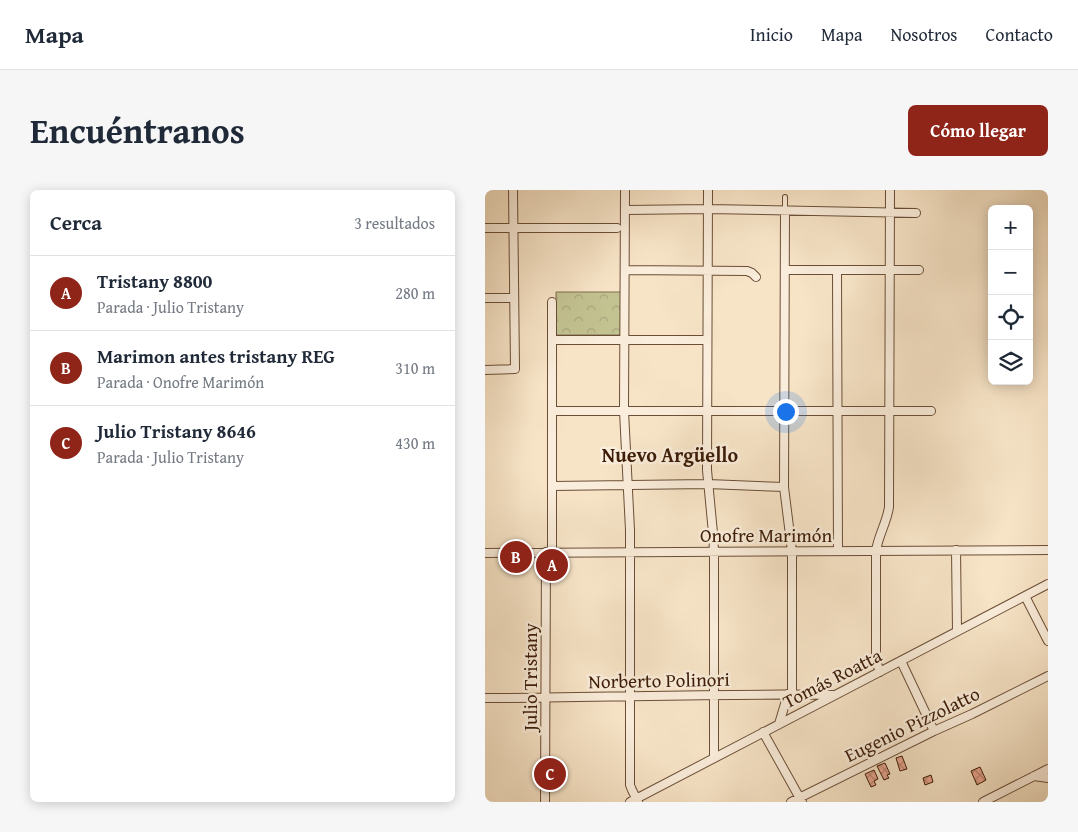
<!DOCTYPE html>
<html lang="es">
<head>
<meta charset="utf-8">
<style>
	body { margin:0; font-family:"Gentium Book Plus",serif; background:#f6f6f7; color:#1f2937 }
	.controls { position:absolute; right:15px; top:15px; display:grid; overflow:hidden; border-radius:8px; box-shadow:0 2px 12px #0003 }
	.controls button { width:45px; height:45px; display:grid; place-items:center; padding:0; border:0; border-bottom:1px solid #e0e1e3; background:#fff; color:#1f2937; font:25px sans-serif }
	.you { position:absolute; left:300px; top:221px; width:18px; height:18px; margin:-12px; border:4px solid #fff; border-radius:50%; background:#1a73e8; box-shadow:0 0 0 8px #1a73e833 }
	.badge { display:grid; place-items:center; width:32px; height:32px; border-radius:50%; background:#8f2418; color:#fff; font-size:16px; font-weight:700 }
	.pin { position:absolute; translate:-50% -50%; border:2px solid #fff; box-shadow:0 1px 5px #0006 }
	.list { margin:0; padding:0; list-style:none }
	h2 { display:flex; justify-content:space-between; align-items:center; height:65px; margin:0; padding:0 20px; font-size:21px }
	h2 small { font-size:16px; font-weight:400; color:#747a83 }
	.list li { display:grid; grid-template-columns:32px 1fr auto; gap:15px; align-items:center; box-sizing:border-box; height:75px; padding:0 20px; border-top:1px solid #e0e1e3 }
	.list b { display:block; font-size:19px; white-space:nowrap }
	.list p { margin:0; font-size:16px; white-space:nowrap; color:#747a83 }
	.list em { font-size:16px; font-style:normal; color:#747a83 }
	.icon { flex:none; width:28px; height:28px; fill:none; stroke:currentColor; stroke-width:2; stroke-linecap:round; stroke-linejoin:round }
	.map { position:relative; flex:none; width:563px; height:612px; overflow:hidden; border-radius:8px }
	header { display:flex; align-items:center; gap:30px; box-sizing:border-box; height:70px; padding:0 25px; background:#fff; border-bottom:1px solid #e0e1e3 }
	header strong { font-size:24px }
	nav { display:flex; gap:28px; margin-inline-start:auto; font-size:18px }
	.intro { display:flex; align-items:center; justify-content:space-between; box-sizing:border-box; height:120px; padding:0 30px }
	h1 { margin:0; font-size:35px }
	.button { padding:12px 22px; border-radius:8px; background:#8f2418; color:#fff; font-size:18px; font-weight:700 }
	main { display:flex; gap:30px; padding:0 30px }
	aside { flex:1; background:#fff; border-radius:8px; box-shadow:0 2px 12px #0003 }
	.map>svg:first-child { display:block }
	.park { fill:url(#park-crowns); stroke:#806f4c }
	.building { fill:url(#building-cross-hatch); stroke:#3c1c07 }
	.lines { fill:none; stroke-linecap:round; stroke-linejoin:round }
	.lane-casing { stroke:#6b4e37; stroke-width:6 }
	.street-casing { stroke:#6b4e37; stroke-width:10 }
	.lane { stroke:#faeddb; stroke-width:4 }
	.street { stroke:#faeddb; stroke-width:8 }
	.labels { text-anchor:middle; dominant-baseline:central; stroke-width:5; stroke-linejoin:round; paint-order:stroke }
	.street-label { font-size:19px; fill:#3c1c07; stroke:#faeddb }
	.neighbourhood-label { font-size:20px; font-weight:bold; fill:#3c1c07; stroke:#faeddb }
</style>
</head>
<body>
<header>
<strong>Mapa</strong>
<nav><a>Inicio</a><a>Mapa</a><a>Nosotros</a><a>Contacto</a></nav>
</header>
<div class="intro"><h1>Encuéntranos</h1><a class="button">Cómo llegar</a></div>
<main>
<aside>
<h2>Cerca<small>3 resultados</small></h2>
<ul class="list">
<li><span class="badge">A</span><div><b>Tristany 8800</b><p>Parada · Julio Tristany</p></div><em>280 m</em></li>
<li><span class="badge">B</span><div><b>Marimon antes tristany REG</b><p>Parada · Onofre Marimón</p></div><em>310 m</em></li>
<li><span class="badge">C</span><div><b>Julio Tristany 8646</b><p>Parada · Julio Tristany</p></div><em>430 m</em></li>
</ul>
</aside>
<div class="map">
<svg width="563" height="612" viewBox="0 0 563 612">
	<defs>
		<pattern id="park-crowns" width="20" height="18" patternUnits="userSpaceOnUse" patternTransform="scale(1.25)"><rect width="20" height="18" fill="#c3c291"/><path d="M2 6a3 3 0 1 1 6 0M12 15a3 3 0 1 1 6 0" fill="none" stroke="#a8a67c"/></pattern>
		<pattern id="building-cross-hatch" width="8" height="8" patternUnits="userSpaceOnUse" patternTransform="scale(1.25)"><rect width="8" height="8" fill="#e8a48e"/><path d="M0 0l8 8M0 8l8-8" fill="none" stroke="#bd8572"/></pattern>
	</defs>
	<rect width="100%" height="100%" fill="#f7e4c7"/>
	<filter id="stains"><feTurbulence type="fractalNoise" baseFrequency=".004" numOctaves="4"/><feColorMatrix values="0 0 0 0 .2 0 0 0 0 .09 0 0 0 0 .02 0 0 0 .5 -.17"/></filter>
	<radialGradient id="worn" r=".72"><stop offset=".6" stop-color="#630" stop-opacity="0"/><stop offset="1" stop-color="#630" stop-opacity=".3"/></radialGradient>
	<path class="park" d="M 71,102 L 137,102 L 136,145 L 71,145 Z"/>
	<path class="building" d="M 417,566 L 422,579 L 415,581 L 411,568 Z
		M 400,573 L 405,584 L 402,585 L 404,588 L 399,590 L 392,576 Z
		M 495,577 L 501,590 L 492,595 L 486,581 Z
		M 389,580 L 393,589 L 389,591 L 391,595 L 386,597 L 380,584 Z
		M 446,585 L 448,592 L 440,595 L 438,588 Z"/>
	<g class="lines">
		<g class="lane-casing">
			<path id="lane" d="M 300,7 L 300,19"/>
		</g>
		<g class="street-casing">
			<path id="street" d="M 140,0 L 139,221 L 145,340 L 145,595 L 147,600 L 153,612
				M 223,0 L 222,280 L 228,343 L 229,362 L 229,568
				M 140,20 L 223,19 L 431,23
				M 300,20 L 299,297 L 307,361 L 307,504
				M 0,38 L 132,38
				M 140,80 L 262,81 L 267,83 L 271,87
				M 301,80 L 434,80
				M 352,80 L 353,361
				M 0,108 L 29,108
				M 68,150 L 222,150
				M 0,180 L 30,179 L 28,0
				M 67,221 L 446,221
				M 67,296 L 223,294 L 299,297
				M 471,360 L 472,441
				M 67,362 L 67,112
				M 0,363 L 563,360
				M 540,406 L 563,451
				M 416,471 L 449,541
				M 395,482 L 391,471 L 391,361 C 393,346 402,332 404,317 L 405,0
				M 0,508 C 116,508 232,503 348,505
				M 294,534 L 303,504
				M 278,542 L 317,612
				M 549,586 L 563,588
				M 60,612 L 61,362
				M 145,612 L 563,394
				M 306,612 L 449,541 L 487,524 L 563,486
				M 498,612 L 563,579"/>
		</g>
		<use href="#lane" class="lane"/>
		<use href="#street" class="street"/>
	</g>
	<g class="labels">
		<g class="street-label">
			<text x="281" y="345">Onofre Marimón</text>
			<text transform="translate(45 487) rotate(-90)">Julio Tristany</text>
			<text transform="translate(347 488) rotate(-27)">Tomás Roatta</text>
			<text transform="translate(174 490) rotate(-1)">Norberto Polinori</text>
			<text transform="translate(427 534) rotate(-26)">Eugenio Pizzolatto</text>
		</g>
		<g class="neighbourhood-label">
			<text x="185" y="264">Nuevo Argüello</text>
		</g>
	</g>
	<rect width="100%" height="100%" filter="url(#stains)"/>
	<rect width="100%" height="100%" fill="url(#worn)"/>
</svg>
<div class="controls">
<button>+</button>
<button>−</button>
<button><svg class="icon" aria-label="locate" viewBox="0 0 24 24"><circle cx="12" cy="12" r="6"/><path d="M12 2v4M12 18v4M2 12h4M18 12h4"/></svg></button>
<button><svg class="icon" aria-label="layers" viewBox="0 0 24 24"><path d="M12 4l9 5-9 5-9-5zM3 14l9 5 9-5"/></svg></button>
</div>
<div class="you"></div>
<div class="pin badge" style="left:67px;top:375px">A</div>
<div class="pin badge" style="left:31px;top:367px">B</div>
<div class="pin badge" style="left:65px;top:584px">C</div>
</div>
</main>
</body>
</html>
